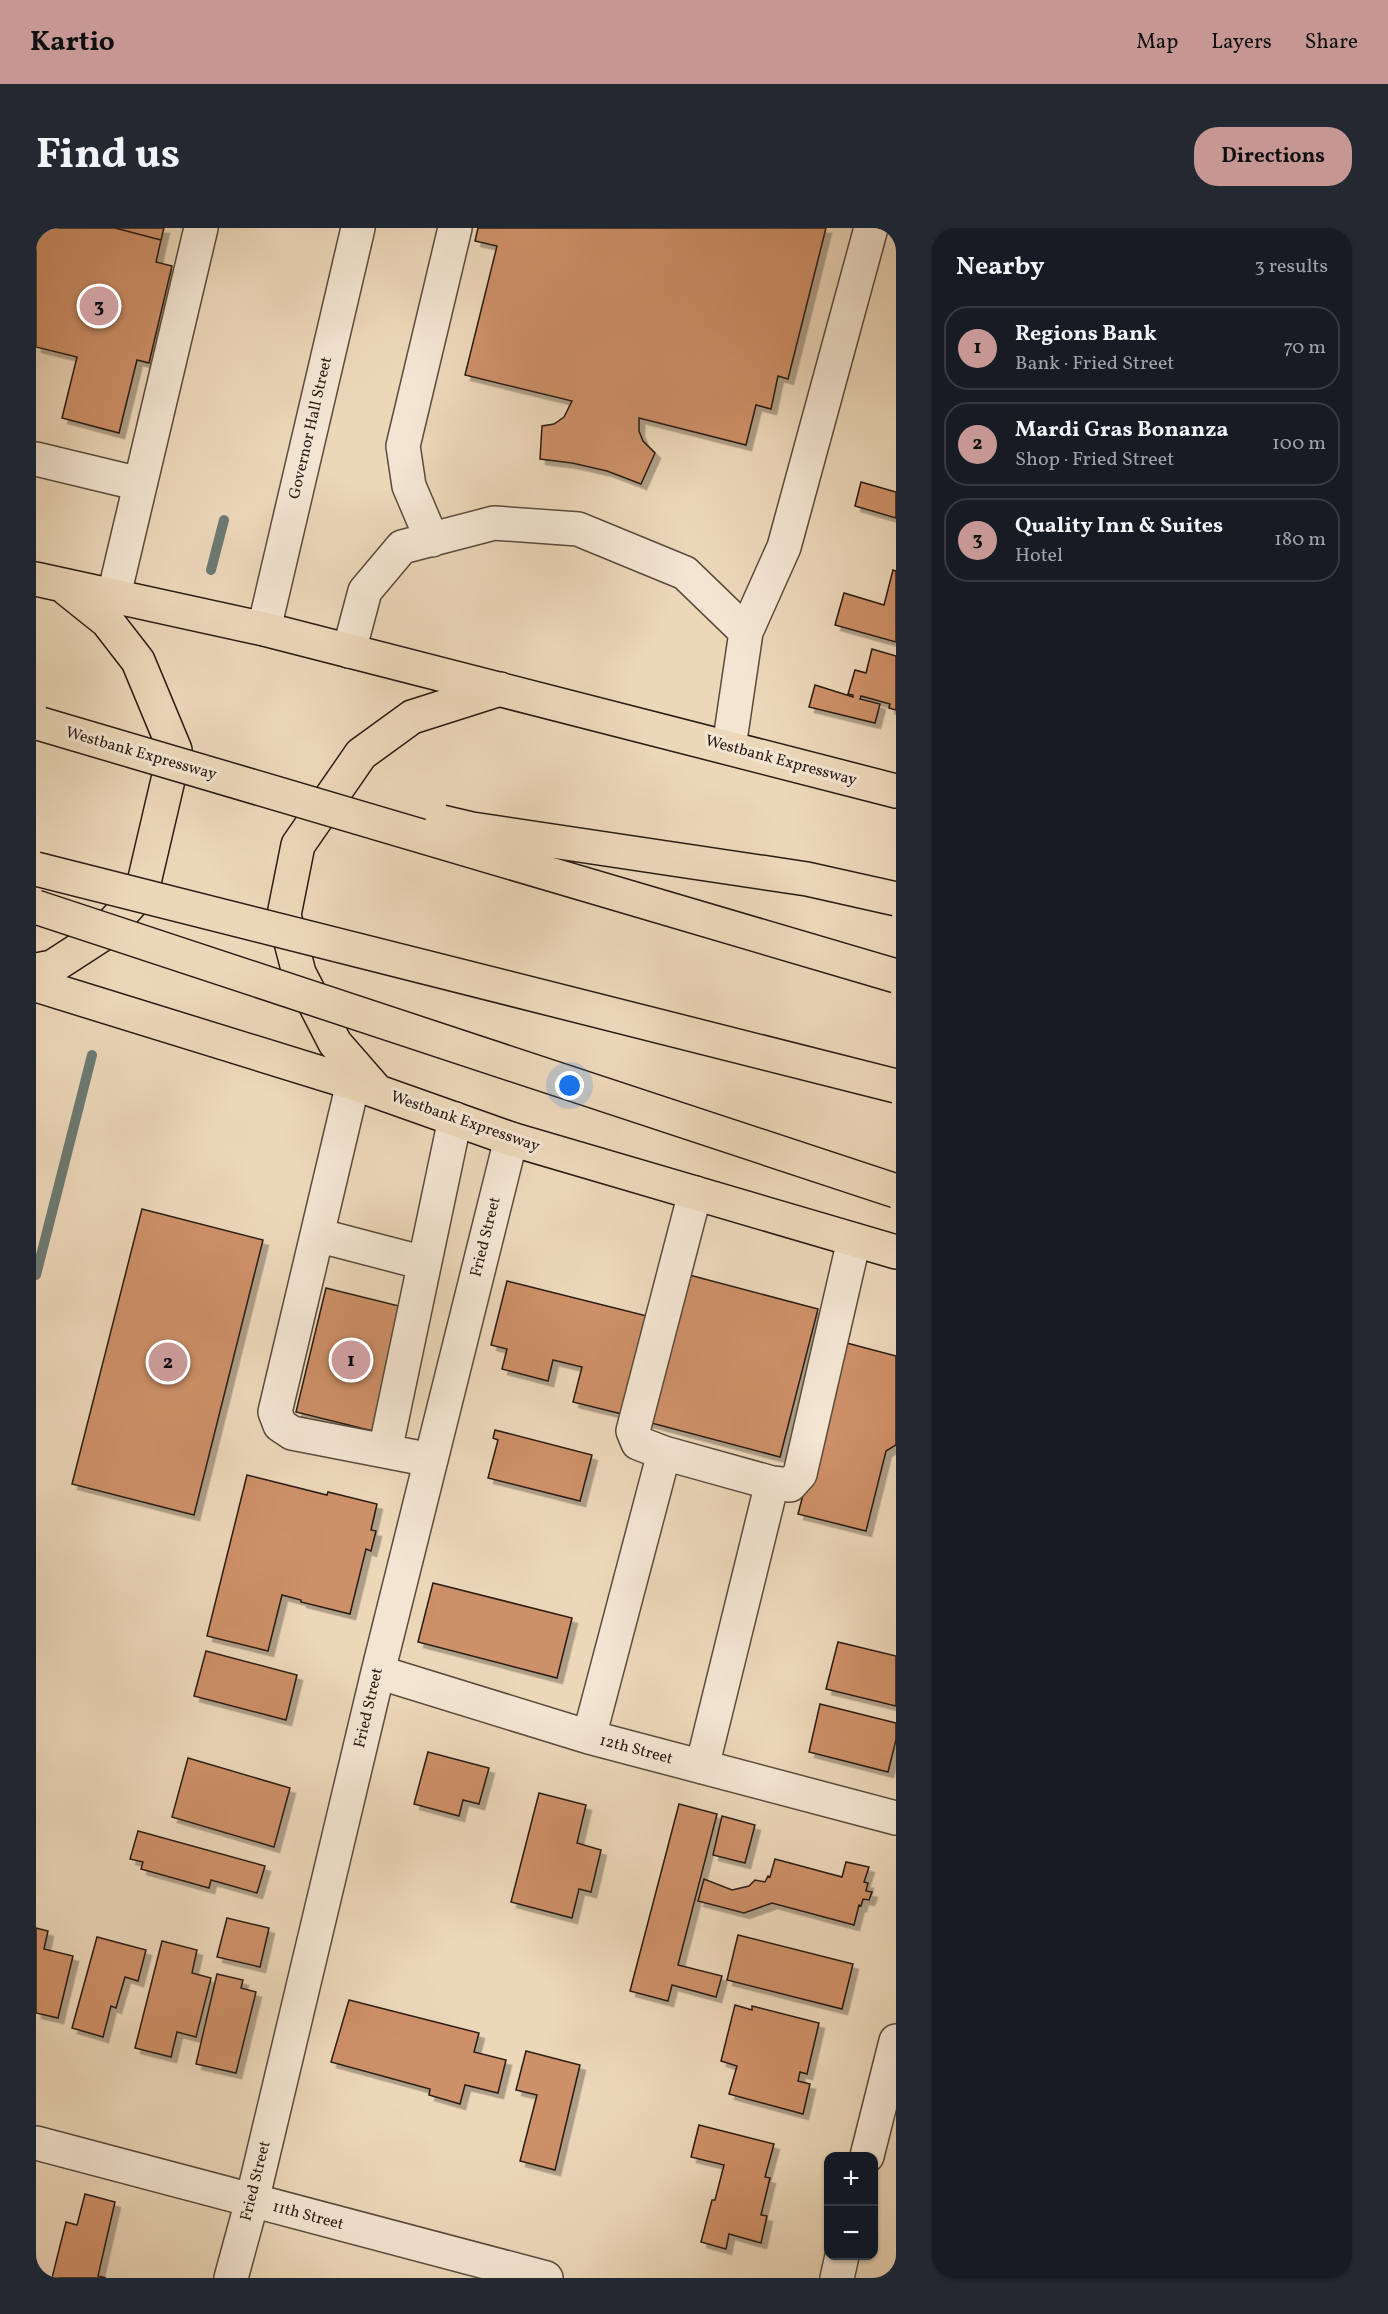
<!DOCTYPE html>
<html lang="en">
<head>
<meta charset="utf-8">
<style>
	body { margin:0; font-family:Vollkorn,serif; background:#242831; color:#f1f3f6 }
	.controls { position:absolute; right:18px; bottom:18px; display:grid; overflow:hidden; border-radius:12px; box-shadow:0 2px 4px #0004 }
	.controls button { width:54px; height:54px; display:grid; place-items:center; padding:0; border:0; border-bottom:2px solid #363941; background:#171b24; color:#f1f3f6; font:30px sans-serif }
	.you { position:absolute; left:534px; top:858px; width:21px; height:21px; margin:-15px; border:4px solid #fff; border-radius:50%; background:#1a73e8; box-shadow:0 0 0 9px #1a73e833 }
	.badge { display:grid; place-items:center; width:39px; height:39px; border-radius:50%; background:#c59692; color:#111; font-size:20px; font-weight:700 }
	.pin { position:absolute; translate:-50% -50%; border:3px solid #fff; box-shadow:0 2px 6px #0006 }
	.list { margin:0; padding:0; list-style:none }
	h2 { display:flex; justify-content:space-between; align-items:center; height:78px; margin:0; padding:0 24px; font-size:26px }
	h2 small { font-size:20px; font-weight:400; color:#9ea1a6 }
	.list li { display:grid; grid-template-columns:39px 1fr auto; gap:18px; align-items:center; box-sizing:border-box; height:84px; margin:0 12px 12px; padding:0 12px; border:2px solid #363941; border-radius:24px }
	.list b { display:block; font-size:22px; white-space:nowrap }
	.list p { margin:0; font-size:20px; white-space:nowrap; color:#9ea1a6 }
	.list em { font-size:20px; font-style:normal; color:#9ea1a6 }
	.map { position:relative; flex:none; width:860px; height:2050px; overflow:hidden; border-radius:24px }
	header { display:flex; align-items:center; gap:36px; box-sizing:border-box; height:84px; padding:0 30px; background:#c59692; color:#111 }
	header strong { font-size:28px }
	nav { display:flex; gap:33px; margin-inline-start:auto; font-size:21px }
	.intro { display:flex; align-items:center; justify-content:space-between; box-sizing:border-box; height:144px; padding:0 36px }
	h1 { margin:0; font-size:42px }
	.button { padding:15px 27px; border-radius:24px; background:#c59692; color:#111; font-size:21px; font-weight:700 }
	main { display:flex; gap:36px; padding:0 36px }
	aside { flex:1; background:#171b24; border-radius:24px; box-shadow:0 2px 4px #0004 }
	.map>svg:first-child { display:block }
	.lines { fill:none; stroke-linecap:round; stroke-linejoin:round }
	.stream { stroke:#6c7a74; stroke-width:10 }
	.building { fill:#ce9067; stroke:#291c13; stroke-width:1.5; filter:url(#shadow) }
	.minor-casing { stroke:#5a4b3c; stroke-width:36 }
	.major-casing { stroke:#291c13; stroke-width:36 }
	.minor { stroke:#f3e5d2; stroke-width:33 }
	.major { stroke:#ecd7b9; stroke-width:33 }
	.highway-bridge-casing { stroke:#291c13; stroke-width:36; stroke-linecap:butt }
	.highway-bridge { stroke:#ecd7b9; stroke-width:33 }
	.labels { text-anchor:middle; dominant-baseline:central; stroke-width:6; stroke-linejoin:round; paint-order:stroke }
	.street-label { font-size:16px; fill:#291c13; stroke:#f3e5d2 }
</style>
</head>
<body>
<header>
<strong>Kartio</strong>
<nav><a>Map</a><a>Layers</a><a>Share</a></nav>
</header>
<div class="intro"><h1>Find us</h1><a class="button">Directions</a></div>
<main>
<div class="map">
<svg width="860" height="2050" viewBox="0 0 860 2050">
	<defs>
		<filter id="shadow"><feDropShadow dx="5.5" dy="5.5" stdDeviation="0" flood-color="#0004"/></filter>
	</defs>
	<rect width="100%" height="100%" fill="#ecd7b9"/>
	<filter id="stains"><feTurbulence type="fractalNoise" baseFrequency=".00333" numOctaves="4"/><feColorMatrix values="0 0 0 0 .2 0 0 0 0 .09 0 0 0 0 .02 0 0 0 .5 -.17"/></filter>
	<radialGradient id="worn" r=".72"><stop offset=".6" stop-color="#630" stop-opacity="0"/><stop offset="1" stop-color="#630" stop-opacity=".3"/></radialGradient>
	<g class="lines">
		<path class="stream" d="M 175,342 L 188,292
			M 0,1047 L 56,827"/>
	</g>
	<path class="building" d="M 0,0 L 79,0 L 125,12 L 120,34 L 136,38 L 113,135 L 101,132 L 83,205 L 26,190 L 41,129 L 0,119 Z
		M 79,0 L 128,0 L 125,12 Z
		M 442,0 L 790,0 L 752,151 L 742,148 L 735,181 L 720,177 L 710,217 L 603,190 L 603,203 L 607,213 L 619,225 L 605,256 L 571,243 L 536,235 L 504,231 L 506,198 L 518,196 L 528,189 L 536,173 L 429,147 L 461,18 L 439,13 Z
		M 825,254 L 860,264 L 860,290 L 819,278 Z
		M 857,342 L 860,343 L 860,414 L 799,397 L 808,365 L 848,377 Z
		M 836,421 L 860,428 L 860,482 L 853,480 L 854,476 L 825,468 L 824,471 L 844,476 L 839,495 L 773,479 L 779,457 L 817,469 L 817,467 L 812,466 L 819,442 L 830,445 Z
		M 106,981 L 227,1012 L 158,1287 L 36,1256 Z
		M 642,1044 L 782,1081 L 744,1229 L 604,1192 Z
		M 471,1053 L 611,1088 L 586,1186 L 537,1174 L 546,1139 L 517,1132 L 512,1153 L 466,1141 L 471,1121 L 455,1117 Z
		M 290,1060 L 371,1080 L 341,1204 L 260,1184 Z
		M 807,1114 L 860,1128 L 860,1217 L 850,1223 L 830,1303 L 762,1286 Z
		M 459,1202 L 556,1227 L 544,1273 L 452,1250 L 462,1212 L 457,1210 Z
		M 211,1247 L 291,1267 L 292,1264 L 341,1276 L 335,1302 L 340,1303 L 335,1323 L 330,1321 L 314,1386 L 265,1374 L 265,1372 L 246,1367 L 232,1423 L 171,1408 Z
		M 397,1355 L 536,1390 L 521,1450 L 382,1414 Z
		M 802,1414 L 860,1428 L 860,1478 L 790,1461 Z
		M 170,1423 L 261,1447 L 250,1492 L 158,1468 Z
		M 784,1476 L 860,1495 L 860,1512 L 852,1544 L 773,1524 Z
		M 392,1524 L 453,1540 L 443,1576 L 427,1572 L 423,1588 L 378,1576 Z
		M 152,1530 L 254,1560 L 238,1619 L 136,1589 Z
		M 503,1565 L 550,1577 L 541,1615 L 565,1622 L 555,1664 L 543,1661 L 536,1690 L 475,1674 Z
		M 643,1576 L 681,1586 L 642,1737 L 686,1748 L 680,1769 L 636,1757 L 632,1773 L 594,1763 Z
		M 686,1588 L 719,1597 L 709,1635 L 677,1627 Z
		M 102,1603 L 229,1638 L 221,1665 L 175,1652 L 173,1660 L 105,1641 L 107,1634 L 94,1631 Z
		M 739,1631 L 806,1649 L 810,1634 L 833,1639 L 828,1654 L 832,1655 L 830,1663 L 836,1664 L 833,1672 L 827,1671 L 825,1678 L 823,1677 L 818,1697 L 736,1675 L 708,1685 L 662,1673 L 668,1651 L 696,1662 L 713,1658 L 719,1652 L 729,1654 L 732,1648 L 734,1649 Z
		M 191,1690 L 233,1700 L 224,1739 L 181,1729 Z
		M 0,1700 L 12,1703 L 8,1721 L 37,1728 L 22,1790 L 0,1785 Z
		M 702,1707 L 817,1736 L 806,1781 L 691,1752 Z
		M 61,1709 L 110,1722 L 102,1753 L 89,1749 L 80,1780 L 75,1778 L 67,1809 L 36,1800 Z
		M 126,1713 L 161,1722 L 156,1745 L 175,1750 L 160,1809 L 141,1804 L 135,1829 L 99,1820 Z
		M 181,1746 L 207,1752 L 205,1760 L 220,1764 L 200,1845 L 160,1836 Z
		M 313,1772 L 443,1805 L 438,1824 L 470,1832 L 462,1865 L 429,1857 L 424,1876 L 393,1867 L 394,1861 L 295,1834 Z
		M 699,1777 L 716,1782 L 716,1778 L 783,1795 L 771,1846 L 764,1844 L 762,1853 L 774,1856 L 767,1886 L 693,1866 L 701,1838 L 685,1833 Z
		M 490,1823 L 544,1837 L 519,1942 L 484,1933 L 501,1867 L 480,1862 Z
		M 663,1897 L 738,1916 L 729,1949 L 734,1950 L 725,1987 L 731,1988 L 725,2015 L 693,2006 L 690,2021 L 665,2014 L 676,1972 L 679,1972 L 688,1937 L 655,1929 Z
		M 49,1966 L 79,1974 L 62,2048 L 70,2050 L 16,2050 L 30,1994 L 41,1997 Z"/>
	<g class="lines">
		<g class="minor-casing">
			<path id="minor" d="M 0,231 L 104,256
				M 396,312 L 373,258 L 367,218 L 419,0
				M 78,367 L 165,0
				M 228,401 L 322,0
				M 710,404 L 748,319 L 835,0
				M 313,423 L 329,363 L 366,319 L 458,295 L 542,301 L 649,345 L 710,404 L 693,519
				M 317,855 L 239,1184 L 244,1197 L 256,1205 L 395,1232
				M 659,965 L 597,1203 L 602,1215 L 628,1225 L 736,1255 L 754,1257 L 764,1246 L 818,1012
				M 281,1007 L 388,1035
				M 349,1223 L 419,891
				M 342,1444 L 553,1509 L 860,1590
				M 553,1509 L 628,1225
				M 666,1539 L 736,1255
				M 0,1915 L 510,2050
				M 831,1928 L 860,1813
				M 195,2050 L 216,1973 L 342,1444 L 475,911
				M 801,2050 L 806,2028"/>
		</g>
		<g class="major-casing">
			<path id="major" d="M 0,351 L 228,401 L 860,563
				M 0,742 L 16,739 L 67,706 L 106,663 L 139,522 L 102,433 L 71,393 L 31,361
				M 0,757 L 317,855 L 475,911 L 860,1024
				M 340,862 L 299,815 L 263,745 L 248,687 L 262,617 L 325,526 L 376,489 L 464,461"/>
		</g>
		<use href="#minor" class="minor"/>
		<use href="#major" class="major"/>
		<g class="highway-bridge-casing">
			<path id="highway-bridge" d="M 5,496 L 860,748
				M 406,594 L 436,601 L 771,651 L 860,671
				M 0,641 L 860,858
				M 0,679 L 860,963"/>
		</g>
		<use href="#highway-bridge" class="highway-bridge"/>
	</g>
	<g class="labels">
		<g class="street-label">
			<text transform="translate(275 200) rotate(-77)">Governor Hall Street</text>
			<text transform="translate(105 526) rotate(16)">Westbank Expressway</text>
			<text transform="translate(745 533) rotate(15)">Westbank Expressway</text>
			<text transform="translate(429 894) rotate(19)">Westbank Expressway</text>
			<text transform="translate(450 1009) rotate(-76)">Fried Street</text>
			<text transform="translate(333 1480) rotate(-77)">Fried Street</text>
			<text transform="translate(600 1522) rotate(15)">12th Street</text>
			<text transform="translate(220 1953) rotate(-76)">Fried Street</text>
			<text transform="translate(272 1988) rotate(15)">11th Street</text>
		</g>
	</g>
	<rect width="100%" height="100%" filter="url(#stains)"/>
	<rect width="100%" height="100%" fill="url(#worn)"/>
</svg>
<div class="controls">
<button>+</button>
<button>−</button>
</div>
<div class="you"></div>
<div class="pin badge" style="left:315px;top:1132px">1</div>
<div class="pin badge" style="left:132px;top:1134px">2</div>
<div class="pin badge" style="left:63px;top:78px">3</div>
</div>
<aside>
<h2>Nearby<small>3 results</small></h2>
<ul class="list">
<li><span class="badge">1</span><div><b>Regions Bank</b><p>Bank · Fried Street</p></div><em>70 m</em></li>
<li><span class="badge">2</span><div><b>Mardi Gras Bonanza</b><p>Shop · Fried Street</p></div><em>100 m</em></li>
<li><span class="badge">3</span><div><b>Quality Inn &amp; Suites</b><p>Hotel</p></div><em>180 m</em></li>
</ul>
</aside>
</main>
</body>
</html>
